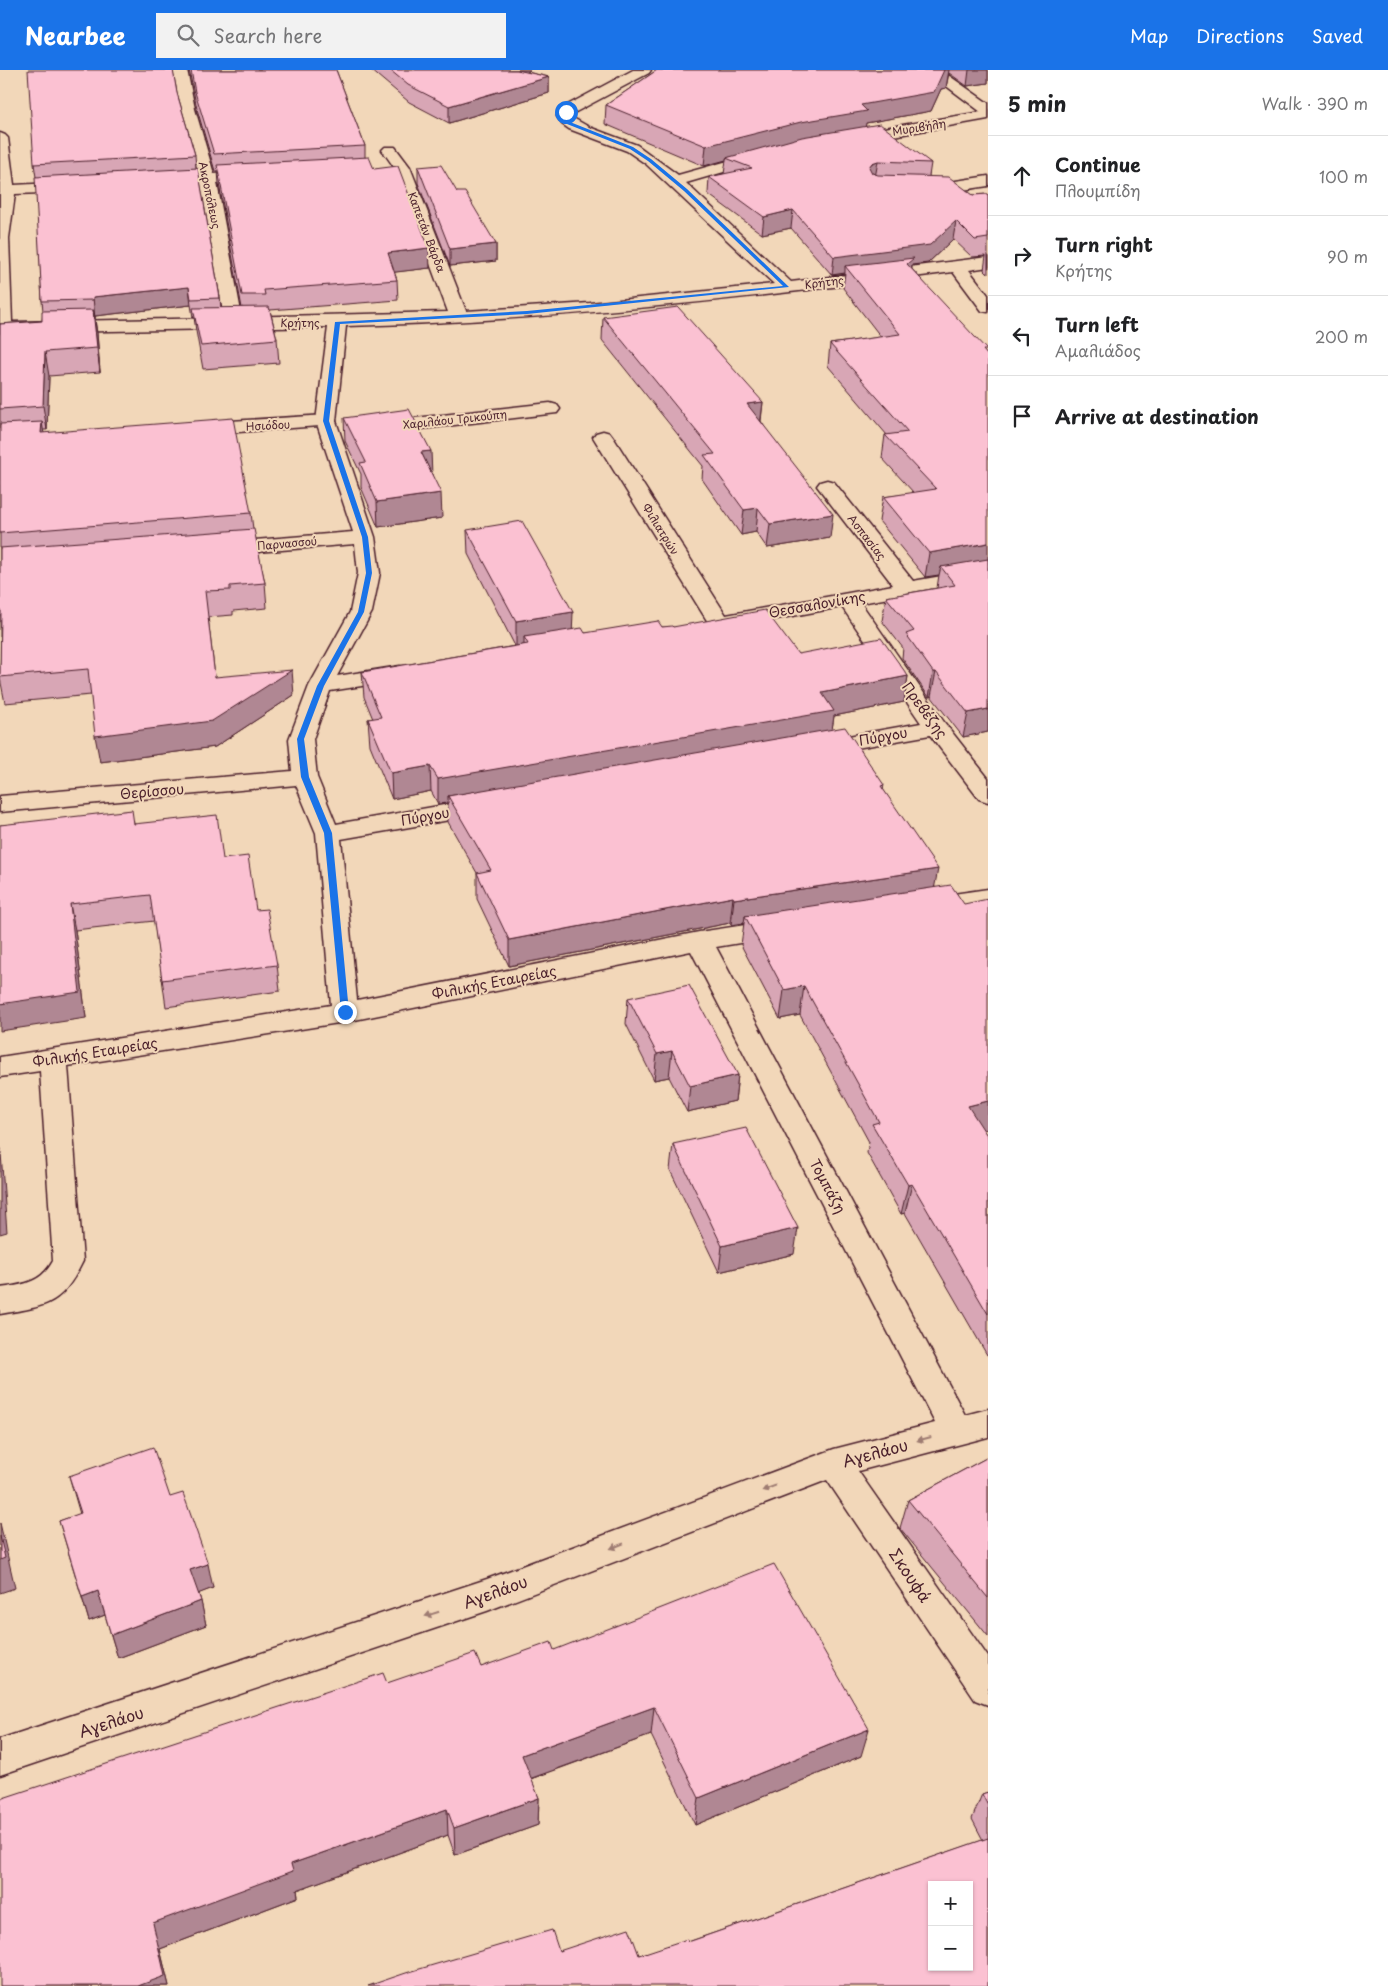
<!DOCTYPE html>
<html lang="en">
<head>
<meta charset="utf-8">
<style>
	body { margin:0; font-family:"Playpen Sans",sans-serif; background:#f2f2f2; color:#202124 }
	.controls { position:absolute; right:15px; bottom:15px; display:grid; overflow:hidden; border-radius:0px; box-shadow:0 1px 4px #0004 }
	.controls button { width:45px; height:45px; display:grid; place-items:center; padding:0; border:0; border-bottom:1px solid #e0e0e0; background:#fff; color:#202124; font:25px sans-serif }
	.stop { position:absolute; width:15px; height:15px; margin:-11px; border:4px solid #1a73e8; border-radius:50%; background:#fff }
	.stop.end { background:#1a73e8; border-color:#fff; box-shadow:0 1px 5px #0008 }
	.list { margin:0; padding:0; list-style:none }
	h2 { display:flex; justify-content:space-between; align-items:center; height:65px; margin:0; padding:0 20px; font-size:21px }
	h2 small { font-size:16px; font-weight:400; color:#757577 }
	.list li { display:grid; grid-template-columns:32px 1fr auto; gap:15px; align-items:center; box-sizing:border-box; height:80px; padding:0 20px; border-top:1px solid #e0e0e0 }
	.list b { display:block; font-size:19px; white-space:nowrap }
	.list p { margin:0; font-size:16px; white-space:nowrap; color:#757577 }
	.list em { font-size:16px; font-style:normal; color:#757577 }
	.icon { flex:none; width:28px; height:28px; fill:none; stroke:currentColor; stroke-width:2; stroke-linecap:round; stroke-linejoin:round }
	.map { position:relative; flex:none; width:988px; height:1916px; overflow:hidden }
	header { display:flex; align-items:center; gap:30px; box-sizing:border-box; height:70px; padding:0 25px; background:#1a73e8; color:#fff }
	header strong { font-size:24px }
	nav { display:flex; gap:28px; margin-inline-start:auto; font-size:18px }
	.search { width:350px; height:45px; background:#f2f2f2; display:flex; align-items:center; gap:12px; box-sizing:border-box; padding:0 18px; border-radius:0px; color:#757577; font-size:19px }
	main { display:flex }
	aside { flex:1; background:#fff }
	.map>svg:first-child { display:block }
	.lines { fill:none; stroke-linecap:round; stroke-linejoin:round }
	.pedestrian-casing { stroke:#4a1f2b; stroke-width:3 }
	.minor-casing { stroke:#4a1f2b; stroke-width:3 }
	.pedestrian { fill:#f2d7b9; fill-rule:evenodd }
	.minor { fill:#f2d7b9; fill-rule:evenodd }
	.wall { fill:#d8a6b5; stroke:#4a1f2b }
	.shaded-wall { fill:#b08793; stroke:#4a1f2b }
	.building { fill:#fbc1d2; stroke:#4a1f2b; fill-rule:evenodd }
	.oneway { fill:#9e7b72 }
	.route { fill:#1a73e8 }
	.labels { text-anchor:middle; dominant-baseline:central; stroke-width:4; stroke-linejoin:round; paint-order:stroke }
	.far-street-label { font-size:11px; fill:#4a1f2b; stroke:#f2d7b9 }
	.street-label { font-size:14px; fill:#4a1f2b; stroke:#f2d7b9 }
	.near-street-label { font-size:16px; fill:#4a1f2b; stroke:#f2d7b9 }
</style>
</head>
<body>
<header>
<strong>Nearbee</strong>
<div class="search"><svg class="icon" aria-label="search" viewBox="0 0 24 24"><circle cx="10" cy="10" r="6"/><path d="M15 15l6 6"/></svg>Search here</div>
<nav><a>Map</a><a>Directions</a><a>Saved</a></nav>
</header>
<main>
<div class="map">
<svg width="988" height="1916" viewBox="0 0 988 1916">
	<rect width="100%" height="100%" fill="#f2d7b9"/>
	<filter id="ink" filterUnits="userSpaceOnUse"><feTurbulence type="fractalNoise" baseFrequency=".02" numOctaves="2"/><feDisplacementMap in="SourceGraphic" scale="10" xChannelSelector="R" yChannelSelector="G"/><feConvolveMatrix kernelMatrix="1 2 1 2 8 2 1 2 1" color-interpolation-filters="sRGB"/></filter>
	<g filter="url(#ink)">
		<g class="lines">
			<g class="pedestrian-casing">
				<path id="pedestrian" d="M 326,345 L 333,347 L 336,351 L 333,355 L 198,365 L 191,363 L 188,359 L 191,355 L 198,353 Z"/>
			</g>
			<g class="minor-casing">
				<path id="minor" d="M 173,0 L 187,0 L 195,39 L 214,104 L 256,101 L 262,103 L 264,106 L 262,109 L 256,111 L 217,113 L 242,247 L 448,242 L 394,97 L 382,80 L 385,77 L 395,77 L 410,97 L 466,241 L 590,233 L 774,214 L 646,94 L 627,81 L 569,59 L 562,54 L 557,46 L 560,39 L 633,0 L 651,0 L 649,3 L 572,44 L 573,48 L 589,57 L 637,75 L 678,105 L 760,82 L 765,84 L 768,87 L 765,90 L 686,113 L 791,212 L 988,187 L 988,197 L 969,200 L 988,225 L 988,242 L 982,241 L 953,202 C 752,228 550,251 346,256 L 336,351 L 375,467 L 380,503 L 372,542 L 337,606 L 400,596 L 408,598 L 411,603 L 408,608 L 400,610 L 330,621 L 313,669 L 317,707 L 336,754 L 484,728 L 493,731 L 496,736 L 493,741 L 484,744 L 341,769 L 357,930 L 699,862 L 779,850 L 788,853 L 792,859 L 788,865 L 716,877 L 965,1345 L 988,1339 L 988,1367 L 858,1401 L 988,1587 L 988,1635 L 975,1630 L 827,1410 L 487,1541 L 0,1705 L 0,1669 L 487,1509 L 834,1379 L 935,1353 L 691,881 L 345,952 L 68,996 L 83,1191 C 61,1236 47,1236 0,1244 L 0,1218 C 23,1215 41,1213 53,1191 L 40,1001 L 0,1007 L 0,987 L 331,935 L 316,763 L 296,715 L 0,742 L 0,726 L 292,701 L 289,669 L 309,616 L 350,542 L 358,503 L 355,474 L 219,485 L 212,483 L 209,479 L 212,475 L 219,473 L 353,462 L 316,351 L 328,257 L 0,263 L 0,63 L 5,65 L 8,68 L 14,115 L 71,112 L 77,114 L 79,117 L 77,120 L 71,122 L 15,124 L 9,168 L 12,252 L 224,248 L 201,114 L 162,117 L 156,115 L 154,112 L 156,109 L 162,107 L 199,105 L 181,39 Z
					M 925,0 L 941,0 L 988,33 L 988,49 L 854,73 L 849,71 L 846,68 L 849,65 L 854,63 L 981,42 Z
					M 988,106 L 988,116 C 965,119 940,126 917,120 L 915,117 L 917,114 L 949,112 Z
					M 550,333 L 557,335 L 560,339 L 557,343 L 379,364 L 372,362 L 369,358 L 372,354 L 379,352 Z
					M 603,361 L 610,363 L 613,367 L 726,545 L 893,515 L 817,416 L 820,412 L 827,410 L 834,412 L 913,511 L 988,498 L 988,510 L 861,533 L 944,652 L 988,708 L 988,732 L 979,729 L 930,665 L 817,685 L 809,683 L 805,678 L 809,673 L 921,653 L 842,537 L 732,557 C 726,555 719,559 711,557 L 593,367 L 596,363 Z
					M 988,819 L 988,835 L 925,846 L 916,843 L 912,837 L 916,831 L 925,828 Z"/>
			</g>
			<use href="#pedestrian" class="pedestrian"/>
			<use href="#minor" class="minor"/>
		</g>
		<path class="wall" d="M 189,0 L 336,0 L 365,76 L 365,87 L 374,99 L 430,198 L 394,202 L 397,210 L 398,230 L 270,240 L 277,269 L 279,293 L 203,299 L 196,261 L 194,247 L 193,247 L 191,235 L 95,246 L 95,249 L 97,263 L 100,302 L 49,306 L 47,360 L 43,360 L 44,363 L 251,443 L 253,459 L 265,513 L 267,538 L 233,541 L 233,545 L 208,547 L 215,607 L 294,625 L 215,677 L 100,692 L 91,625 L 5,633 L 0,608 L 1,567 L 0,567 L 0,254 L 42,251 L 43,241 L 42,231 L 36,107 L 34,94 L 177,23 L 195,85 L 196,98 L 220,228 L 221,238 L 242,238 L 219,114 L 218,101 L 215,101 L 197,39 Z
			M 371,0 L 530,0 L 527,2 L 549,7 L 549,23 L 449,53 L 409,32 Z
			M 657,0 L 988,0 L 988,13 L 967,16 L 949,3 L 946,18 L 941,19 L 931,41 L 866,53 L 865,56 L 931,93 L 929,106 L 973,125 L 988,124 L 988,204 L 984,200 L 986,186 L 972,187 L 953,169 L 928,193 L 912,195 L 912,199 L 987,285 L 988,662 L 963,667 L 931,626 L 929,627 L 902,588 L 903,578 L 882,551 L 886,527 L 937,518 L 939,505 L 925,507 L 879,451 L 883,427 L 914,423 L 882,388 L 885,365 L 887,365 L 828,296 L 830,274 L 881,267 L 843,218 L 845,203 L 832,205 L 791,158 L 762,164 L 708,124 L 709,107 L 724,104 L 726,90 L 704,96 L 605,54 L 606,35 Z
			M 418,97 L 457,122 L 496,174 L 496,191 L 450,196 L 418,113 Z
			M 603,247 L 763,332 L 761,351 L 830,468 L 767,478 L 756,462 L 741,465 L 702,409 L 703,396 L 602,270 Z
			M 344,348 L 432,405 L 442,448 L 378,457 L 361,417 L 361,404 L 345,371 Z
			M 467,460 L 572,559 L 585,563 L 662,557 L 673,557 L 798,584 L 908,606 L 904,632 L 834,646 L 832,659 L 884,715 L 883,719 L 935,817 L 983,1060 L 988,1067 L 988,1285 L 987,1285 L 905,1143 L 901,1144 L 867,1083 L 869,1072 L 800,945 L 780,949 L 741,875 L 744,853 L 731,855 L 730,853 L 509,896 L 477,829 L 477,803 L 448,752 L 448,733 L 438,734 L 431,721 L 392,729 L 370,675 L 368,649 L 373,649 L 364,627 L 362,602 L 515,576 L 468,484 Z
			M 135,754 L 223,789 L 256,840 L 277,895 L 280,921 L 166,937 L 154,851 L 75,860 L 86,948 L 0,755 Z
			M 628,928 L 738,1005 L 735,1031 L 687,1042 L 669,1007 L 654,1010 L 626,954 Z
			M 673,1074 L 794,1184 L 719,1202 L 670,1100 Z
			M 988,1387 L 988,1566 L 900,1458 L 908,1430 Z
			M 69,1406 L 170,1427 L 213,1518 L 199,1523 L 206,1555 L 118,1588 L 105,1545 L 89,1551 L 59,1451 L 80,1444 Z
			M 554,1580 L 861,1686 L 695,1755 L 651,1665 L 531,1709 L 539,1728 L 538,1755 L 455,1785 L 448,1765 L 297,1820 L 298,1827 L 160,1879 L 169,1916 L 0,1916 L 387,1613 L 481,1597 Z
			M 988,1722 L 988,1916 L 559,1881 L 639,1885 L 688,1872 L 983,1770 L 972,1749 L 982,1724 Z"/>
		<path class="shaded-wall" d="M 510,0 L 530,0 L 510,15 Z
			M 944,0 L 949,0 L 946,18 L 941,19 L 931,41 L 866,53 L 865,60 L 726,88 L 726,90 L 704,96 L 706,76 Z
			M 969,0 L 988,0 L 988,13 L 967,16 Z
			M 549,7 L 549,23 L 449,53 L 449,36 Z
			M 878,91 L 875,108 L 869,110 L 869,97 L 872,93 Z
			M 793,140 L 791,158 L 762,164 L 764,147 Z
			M 956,151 L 953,169 L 928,193 L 912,195 L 910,209 L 845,196 L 845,203 L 832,205 L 834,187 Z
			M 496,174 L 496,191 L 450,196 L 450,179 Z
			M 429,178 L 430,198 L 388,203 L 388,183 Z
			M 189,217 L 191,235 L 95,246 L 95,249 L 93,227 Z
			M 93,240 L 97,263 L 100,302 L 97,278 Z
			M 45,282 L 49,306 L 47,360 L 43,336 Z
			M 763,332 L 760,356 L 747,334 Z
			M 42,352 L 46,376 L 41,363 Z
			M 431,381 L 432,405 L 421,382 Z
			M 441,423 L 442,448 L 378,457 L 377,432 Z
			M 758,438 L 756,462 L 741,465 L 744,440 Z
			M 833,444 L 830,468 L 767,478 L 770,454 Z
			M 988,473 L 988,495 L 941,497 L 939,505 L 925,507 L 929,483 Z
			M 573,542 L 572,567 L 524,567 L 524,575 L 516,576 L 516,551 Z
			M 292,600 L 294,625 L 215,677 L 100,692 L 95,666 Z
			M 933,602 L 936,602 L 931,626 L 929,627 Z
			M 908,606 L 904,632 L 834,646 L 831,667 L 448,726 L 448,733 L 438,734 L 438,709 L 822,623 Z
			M 988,639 L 988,662 L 963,667 L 968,643 Z
			M 430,696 L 431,721 L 392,729 L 391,703 Z
			M 938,799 L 933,825 L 745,846 L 744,853 L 731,855 L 734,829 Z
			M 733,827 L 730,853 L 509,896 L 509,870 Z
			M 70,834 L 75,860 L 86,948 L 0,961 L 0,934 Z
			M 804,916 L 800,945 L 780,949 L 784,920 Z
			M 672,981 L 669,1007 L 654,1010 L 657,984 Z
			M 738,1005 L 735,1031 L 687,1042 L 690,1016 Z
			M 988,1031 L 988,1059 L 961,1064 L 968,1036 Z
			M 0,1070 L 7,1162 L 0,1164 Z
			M 912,1114 L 905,1143 L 901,1144 L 908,1115 Z
			M 798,1158 L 794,1184 L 719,1202 L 722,1176 Z
			M 0,1453 L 15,1518 L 0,1523 Z
			M 208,1494 L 213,1518 L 195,1525 L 190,1500 Z
			M 98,1521 L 105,1545 L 89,1551 L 82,1527 Z
			M 201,1531 L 206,1555 L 118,1588 L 111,1565 Z
			M 654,1637 L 651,1665 L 521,1712 L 522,1685 Z
			M 869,1659 L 861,1686 L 695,1755 L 699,1728 Z
			M 539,1728 L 538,1755 L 455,1785 L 454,1758 Z
			M 447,1739 L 448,1765 L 297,1820 L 298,1827 L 160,1879 L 169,1916 L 138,1916 L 153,1853 L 291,1794 Z"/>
		<path class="building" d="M 28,0 L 173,0 L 177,23 L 195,85 L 34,94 Z
			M 191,0 L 336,0 L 365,76 L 214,84 L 195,22 Z
			M 390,0 L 517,0 L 549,7 L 449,36 L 408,15 Z
			M 657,0 L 944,0 L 934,22 L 861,35 L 867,41 L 801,52 L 706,76 L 606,35 Z
			M 880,54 L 931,93 L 878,91 L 872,93 L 869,97 L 872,103 L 878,105 L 949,107 L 973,125 L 988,124 L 988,168 L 975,170 L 956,151 L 930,175 L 834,187 L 793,140 L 764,147 L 709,107 L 752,98 L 726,88 L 802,67 Z
			M 369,87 L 374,99 L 398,96 L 429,178 L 388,183 L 397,210 L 264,220 L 265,225 L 242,225 L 217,95 Z
			M 441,95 L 457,122 L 465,122 L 496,174 L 450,179 L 418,97 Z
			M 198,98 L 220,228 L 191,229 L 189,217 L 93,227 L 93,230 L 42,231 L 35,107 Z
			M 914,188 L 907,194 L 987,280 L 983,280 L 988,286 L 988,473 L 929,483 L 883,427 L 936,419 L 885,365 L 908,362 L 830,274 L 900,264 L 845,196 Z
			M 269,237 L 277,269 L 201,276 L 193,238 Z
			M 678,237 L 763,332 L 747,334 L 833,444 L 770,454 L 758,438 L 744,440 L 704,385 L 715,384 L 603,247 Z
			M 93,240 L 97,278 L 45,282 L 43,336 L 0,339 L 0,254 L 42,251 L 42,241 Z
			M 409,339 L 431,381 L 421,382 L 441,423 L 377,432 L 360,393 L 366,392 L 344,348 Z
			M 233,348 L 251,443 L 0,463 L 0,354 L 42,352 L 41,363 Z
			M 522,451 L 573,542 L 516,551 L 467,460 Z
			M 254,459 L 265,513 L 230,516 L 230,520 L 205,521 L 215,607 L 292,600 L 212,651 L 95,666 L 88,599 L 0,607 L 1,541 L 0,541 L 0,478 Z
			M 988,489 L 988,639 L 968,643 L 936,602 L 933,602 L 906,564 L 914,561 L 886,527 L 955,515 L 941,497 Z
			M 765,540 L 798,584 L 881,568 L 908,606 L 822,623 L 834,641 L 438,709 L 430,696 L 391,703 L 368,649 L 381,647 L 362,602 L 528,574 L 524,567 L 582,558 L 585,563 L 658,551 L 662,557 L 672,556 L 673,557 Z
			M 845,657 L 884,715 L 881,716 L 938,799 L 734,829 L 733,827 L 509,870 L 477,803 L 491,800 L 448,726 Z
			M 132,740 L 134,754 L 217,745 L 223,789 L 248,786 L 256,840 L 267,839 L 277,895 L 162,910 L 150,825 L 70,834 L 80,922 L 0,934 L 0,755 Z
			M 951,815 L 964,834 L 988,829 L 988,1031 L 968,1036 L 988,1067 L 988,1244 L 912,1114 L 908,1115 L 872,1054 L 879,1052 L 804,916 L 784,920 L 745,846 Z
			M 689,915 L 738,1005 L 690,1016 L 672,981 L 657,984 L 628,928 Z
			M 746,1058 L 798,1158 L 722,1176 L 673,1074 Z
			M 153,1377 L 170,1427 L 183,1423 L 208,1494 L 190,1500 L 201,1531 L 111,1565 L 98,1521 L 82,1527 L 59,1451 L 81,1443 L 69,1406 Z
			M 988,1387 L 988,1528 L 908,1430 Z
			M 0,1466 L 5,1488 L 0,1490 Z
			M 774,1494 L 869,1659 L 699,1728 L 654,1637 L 522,1685 L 539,1728 L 454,1758 L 447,1739 L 291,1794 L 293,1801 L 153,1853 L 165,1906 L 138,1916 L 0,1916 L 0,1729 L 383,1603 L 387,1613 L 475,1583 L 481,1597 L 551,1572 L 554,1580 Z
			M 988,1722 L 988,1736 L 982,1724 Z
			M 988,1768 L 988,1916 L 368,1916 L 406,1903 L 552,1860 L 559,1881 L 629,1858 L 639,1885 L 687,1869 L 688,1872 ZM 932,1815 L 969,1815 L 969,1897 L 932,1897 Z"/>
		<defs><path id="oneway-solid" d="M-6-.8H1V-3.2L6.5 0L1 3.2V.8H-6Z" transform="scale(1.25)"/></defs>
		<g class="oneway">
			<use href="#oneway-solid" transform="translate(924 1369) rotate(165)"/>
			<use href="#oneway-solid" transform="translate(769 1418) rotate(159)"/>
			<use href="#oneway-solid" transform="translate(617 1476) rotate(159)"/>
			<use href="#oneway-solid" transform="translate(432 1544) rotate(162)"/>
		</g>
	</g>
	<path class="route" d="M 564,42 L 568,42 L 566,46 L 570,52 L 633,77 L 651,89 L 687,119 L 789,217 L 527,244 L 340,254 L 329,351 L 368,467 L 372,503 L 364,542 L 324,616 L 304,669 L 309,707 L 332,763 L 349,942 L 345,945 L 341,942 L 324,763 L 301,707 L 297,669 L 317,616 L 358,542 L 366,503 L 362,467 L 323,351 L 335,252 L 527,241 L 783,216 L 684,121 L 648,91 L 630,79 L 567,54 L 562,46 Z"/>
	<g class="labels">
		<g class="far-street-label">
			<text transform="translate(919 57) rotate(-9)">Μυριβήλη</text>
			<text transform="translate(210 125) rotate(78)">Ακροπόλεως</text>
			<text transform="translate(427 162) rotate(69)">Καπετάν Βάρδα</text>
			<text transform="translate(824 212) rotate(-7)">Κρήτης</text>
			<text x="300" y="252">Κρήτης</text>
			<text transform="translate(455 349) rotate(-6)">Χαριλάου Τρικούπη</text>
			<text transform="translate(268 355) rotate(-3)">Ησιόδου</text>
			<text transform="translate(661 459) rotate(58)">Φιλιατρών</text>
			<text transform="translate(867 467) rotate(52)">Ασπασίας</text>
			<text transform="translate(287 473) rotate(-5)">Παρνασσού</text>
		</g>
		<g class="street-label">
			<text transform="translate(817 534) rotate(-10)">Θεσσαλονίκης</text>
			<text transform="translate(925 640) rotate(54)">Πρεβέζης</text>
			<text transform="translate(883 666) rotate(-10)">Πύργου</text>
			<text transform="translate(152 721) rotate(-5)">Θερίσσου</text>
			<text transform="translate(425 746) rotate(-10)">Πύργου</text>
			<text transform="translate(494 912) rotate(-11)">Φιλικής Εταιρείας</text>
			<text transform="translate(95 982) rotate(-9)">Φιλικής Εταιρείας</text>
			<text transform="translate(828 1116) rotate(62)">Τομπάζη</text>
		</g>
		<g class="near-street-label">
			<text transform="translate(875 1382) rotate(-15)">Αγελάου</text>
			<text transform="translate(911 1505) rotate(56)">Σκουφά</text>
			<text transform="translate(495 1521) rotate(-20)">Αγελάου</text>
			<text transform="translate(111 1651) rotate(-18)">Αγελάου</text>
		</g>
	</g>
</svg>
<div class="controls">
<button>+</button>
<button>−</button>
</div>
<div class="stop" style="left:566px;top:42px"></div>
<div class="stop end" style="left:345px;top:942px"></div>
</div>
<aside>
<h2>5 min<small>Walk · 390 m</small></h2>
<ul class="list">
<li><svg class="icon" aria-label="ahead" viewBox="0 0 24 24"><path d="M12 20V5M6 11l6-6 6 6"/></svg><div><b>Continue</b><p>Πλουμπίδη</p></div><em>100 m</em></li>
<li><svg class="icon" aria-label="right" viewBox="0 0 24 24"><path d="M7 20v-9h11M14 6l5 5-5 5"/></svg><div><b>Turn right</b><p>Κρήτης</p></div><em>90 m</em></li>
<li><svg class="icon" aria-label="left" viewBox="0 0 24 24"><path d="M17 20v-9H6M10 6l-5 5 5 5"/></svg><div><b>Turn left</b><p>Αμαλιάδος</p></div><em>200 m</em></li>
<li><svg class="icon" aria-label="arrive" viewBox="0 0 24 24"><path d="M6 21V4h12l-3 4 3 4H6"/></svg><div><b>Arrive at destination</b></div></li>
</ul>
</aside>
</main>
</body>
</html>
